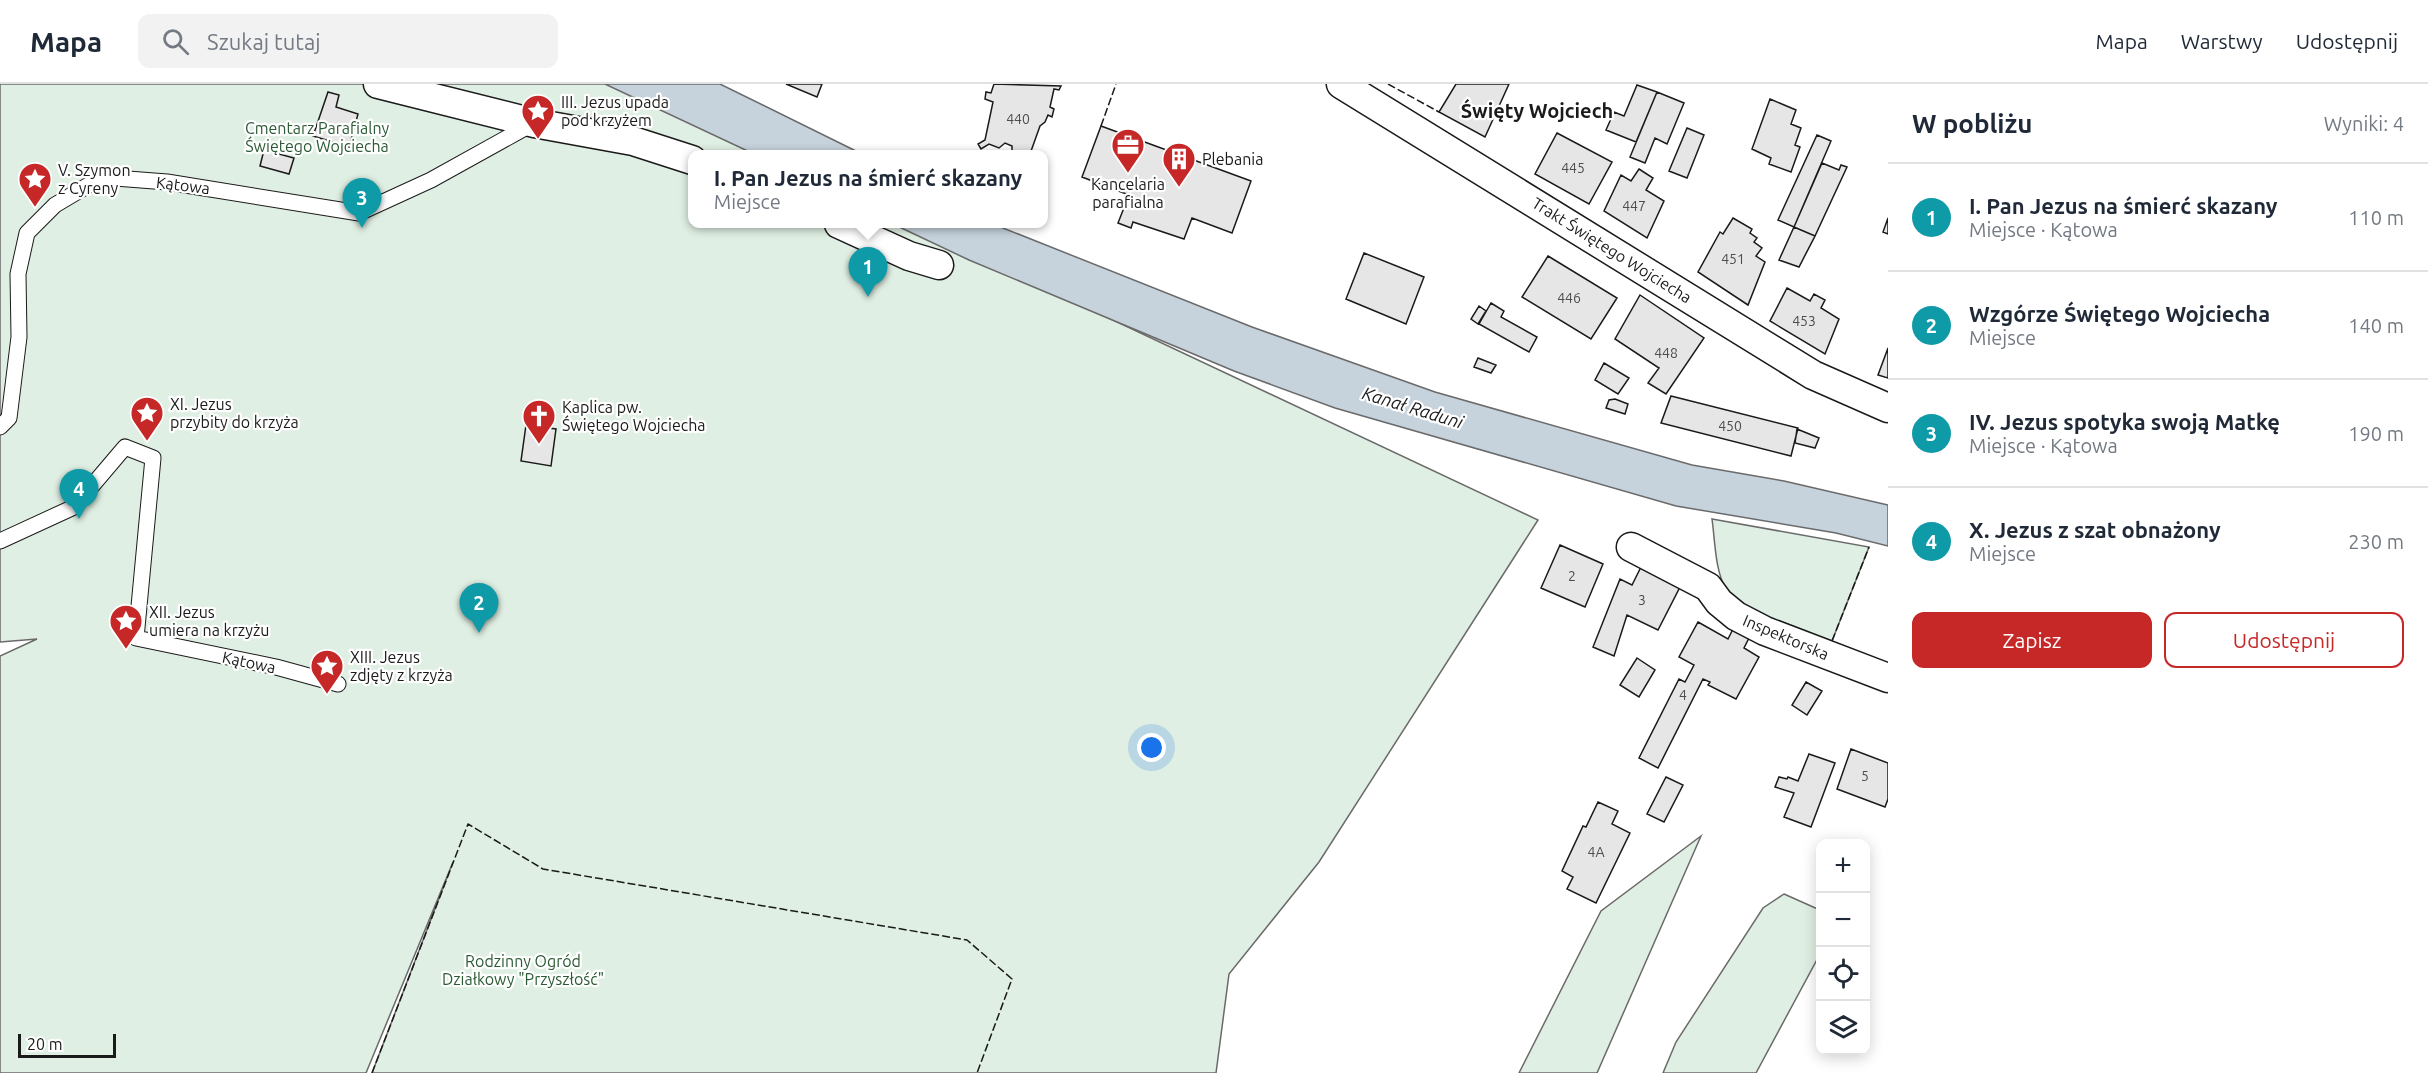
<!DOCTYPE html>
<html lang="pl">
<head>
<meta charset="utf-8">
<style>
	body { margin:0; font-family:Ubuntu,sans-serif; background:#f2f2f3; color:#1f2937 }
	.controls { position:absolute; right:18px; bottom:18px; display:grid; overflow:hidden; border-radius:12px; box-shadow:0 3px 15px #0003 }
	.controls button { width:54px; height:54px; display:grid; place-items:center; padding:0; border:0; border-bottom:2px solid #e0e1e3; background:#fff; color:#1f2937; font:30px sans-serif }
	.scale { position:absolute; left:18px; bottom:15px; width:98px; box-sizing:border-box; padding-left:6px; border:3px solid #1a1a1a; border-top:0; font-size:16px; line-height:21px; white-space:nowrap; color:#1a1a1a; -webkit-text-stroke:4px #fff; paint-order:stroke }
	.you { position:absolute; left:1152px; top:664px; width:21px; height:21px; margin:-15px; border:4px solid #fff; border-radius:50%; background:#1a73e8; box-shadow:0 0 0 9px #1a73e833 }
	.badge { display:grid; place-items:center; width:39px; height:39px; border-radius:50%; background:#c62828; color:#fff; font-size:20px; font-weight:700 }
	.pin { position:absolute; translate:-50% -50px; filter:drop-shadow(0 2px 3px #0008) }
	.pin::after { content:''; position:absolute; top:32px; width:21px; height:18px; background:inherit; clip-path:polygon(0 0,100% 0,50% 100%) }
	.popup { position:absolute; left:688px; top:66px; width:360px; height:78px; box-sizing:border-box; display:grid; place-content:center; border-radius:12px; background:#fff; filter:drop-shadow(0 2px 4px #0005); font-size:20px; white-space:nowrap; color:#747a83 }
	.popup b { font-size:22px; color:#1f2937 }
	.popup::after { content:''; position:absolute; left:50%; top:100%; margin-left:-12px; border:12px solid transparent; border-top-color:#fff }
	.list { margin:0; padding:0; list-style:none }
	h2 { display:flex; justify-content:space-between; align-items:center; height:78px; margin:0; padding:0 24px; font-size:26px }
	h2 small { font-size:20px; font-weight:400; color:#747a83 }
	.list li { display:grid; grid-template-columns:39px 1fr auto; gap:18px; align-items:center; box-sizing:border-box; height:108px; padding:0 24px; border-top:2px solid #e0e1e3 }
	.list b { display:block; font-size:22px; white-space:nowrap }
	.list p { margin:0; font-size:20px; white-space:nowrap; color:#747a83 }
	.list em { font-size:20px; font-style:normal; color:#747a83 }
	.actions { display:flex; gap:12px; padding:18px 24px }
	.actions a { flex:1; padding:14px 0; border:2px solid #c62828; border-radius:12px; text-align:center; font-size:21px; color:#c62828 }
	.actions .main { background:#c62828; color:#fff }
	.icon { flex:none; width:33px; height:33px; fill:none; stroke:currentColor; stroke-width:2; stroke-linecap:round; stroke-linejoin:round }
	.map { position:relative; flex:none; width:1888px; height:989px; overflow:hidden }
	header { display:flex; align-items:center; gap:36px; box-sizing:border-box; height:84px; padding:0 30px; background:#fff; border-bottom:2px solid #e0e1e3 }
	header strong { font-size:28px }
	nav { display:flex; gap:33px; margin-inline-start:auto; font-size:21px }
	.search { width:420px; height:54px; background:#f2f2f3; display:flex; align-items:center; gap:15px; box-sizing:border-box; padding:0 21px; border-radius:12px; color:#747a83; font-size:22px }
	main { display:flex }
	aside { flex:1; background:#fff }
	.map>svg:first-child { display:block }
	.green { fill:#e0efe3; stroke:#6a6a6a; stroke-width:1.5 }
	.water { fill:#c6d2dc; stroke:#6a6a6a; stroke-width:1.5 }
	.building { fill:#e6e6e6; stroke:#1a1a1a; stroke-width:1.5 }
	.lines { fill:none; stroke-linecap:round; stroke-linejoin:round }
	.service-casing { stroke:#1a1a1a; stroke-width:17 }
	.minor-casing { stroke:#1a1a1a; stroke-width:31 }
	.service { stroke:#fff; stroke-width:15 }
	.minor { stroke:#fff; stroke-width:28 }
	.fence { stroke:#1a1a1a; stroke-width:1.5; stroke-dasharray:8 3; stroke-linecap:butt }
	.labels { text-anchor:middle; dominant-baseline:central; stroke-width:4.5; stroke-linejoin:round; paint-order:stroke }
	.number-label { font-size:14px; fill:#4d4d4d }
	.poi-label { font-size:16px; fill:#1a1a1a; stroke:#fff; text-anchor:start }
	.park-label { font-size:16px; fill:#2b5a34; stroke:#fff }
	.street-label { font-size:16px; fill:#1a1a1a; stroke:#fff }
	.water-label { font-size:18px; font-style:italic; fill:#1a1a1a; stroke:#fff }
	.quarter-label { font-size:20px; font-weight:bold; fill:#1a1a1a; stroke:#fff }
</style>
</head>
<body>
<header>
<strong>Mapa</strong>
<div class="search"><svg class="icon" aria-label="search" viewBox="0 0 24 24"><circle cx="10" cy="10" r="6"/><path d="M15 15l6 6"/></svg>Szukaj tutaj</div>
<nav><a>Mapa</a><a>Warstwy</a><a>Udostępnij</a></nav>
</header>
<main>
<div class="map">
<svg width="1888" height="989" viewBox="0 0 1888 989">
	<rect width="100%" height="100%" fill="#fff"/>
	<path class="green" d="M 0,0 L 613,0 L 763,70 L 692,70 L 692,140 L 909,140 L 1538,436 L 1319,778 L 1229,890 L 1216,989 L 372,989 L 453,778 L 366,989 L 0,989 L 0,572 L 37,555 L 0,558 Z
		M 1712,435 L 1869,463 L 1832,557 L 1779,537 L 1777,541 C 1760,532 1736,523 1726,505 C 1715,487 1715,456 1712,435 Z
		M 1701,752 L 1597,989 L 1519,989 L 1601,827 Z
		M 1784,810 L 1820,826 L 1820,870 L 1756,989 L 1663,989 L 1676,958 L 1763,824 Z"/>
	<path class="water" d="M 605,0 L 720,0 L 862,70 L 754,70 Z
		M 893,140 L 993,140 L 1252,243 L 1435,308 L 1692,381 L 1784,397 L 1888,421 L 1888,462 L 1836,449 L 1676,422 L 1335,324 L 1234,287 L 969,176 Z"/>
	<path class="building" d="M 786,0 L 822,0 L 817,13 Z
		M 994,0 L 1061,2 L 1059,6 L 1054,5 L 1050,23 L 1054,25 L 1052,33 L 1048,31 L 1045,38 L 1040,42 L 1030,70 L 1012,68 L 1012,62 L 1005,59 L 999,64 L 989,60 L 981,65 L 978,60 L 985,56 L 993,18 L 985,15 L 986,8 L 991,9 Z
		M 1456,0 L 1509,0 L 1485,53 L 1439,28 Z
		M 1637,1 L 1657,8 L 1636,58 L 1606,46 L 1614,28 L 1624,32 Z
		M 328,8 L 339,11 L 336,23 L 358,30 L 349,63 L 313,52 Z
		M 1657,8 L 1684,19 L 1667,60 L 1655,54 L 1645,79 L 1630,73 Z
		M 1770,15 L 1796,26 L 1791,40 L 1801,44 L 1795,61 L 1800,63 L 1791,88 L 1769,80 L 1771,74 L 1752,65 Z
		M 1101,42 L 1251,97 L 1232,149 L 1192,134 L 1184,155 L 1133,138 L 1131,144 L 1118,139 L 1129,111 L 1082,93 Z
		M 1687,44 L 1704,51 L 1687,94 L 1669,87 Z
		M 1557,49 L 1612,78 L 1589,120 L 1535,90 Z
		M 1817,51 L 1831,57 L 1794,143 L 1778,136 Z
		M 264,66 L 294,74 L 289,90 L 260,82 Z
		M 1822,79 L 1839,86 L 1841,81 L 1847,83 L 1815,152 L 1794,143 Z
		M 1639,85 L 1653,94 L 1646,106 L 1664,117 L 1647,154 L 1604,127 L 1621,91 L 1631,97 Z
		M 1733,134 L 1752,145 L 1750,149 L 1757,154 L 1754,158 L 1762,164 L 1756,172 L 1765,178 L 1748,221 L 1698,188 L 1720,148 L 1723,150 Z
		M 1888,134 L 1888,150 L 1883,148 Z
		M 1794,143 L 1815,152 L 1799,183 L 1779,176 Z
		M 1364,169 L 1424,193 L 1406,240 L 1346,215 Z
		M 1548,172 L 1617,214 L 1591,255 L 1522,213 Z
		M 1787,204 L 1810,217 L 1814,210 L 1825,216 L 1821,224 L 1839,235 L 1825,270 L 1770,237 Z
		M 1640,211 L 1704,254 L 1666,310 L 1648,299 L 1659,284 L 1615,255 Z
		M 1491,219 L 1504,227 L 1501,233 L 1537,253 L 1529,268 L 1479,240 Z
		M 1479,222 L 1486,227 L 1478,240 L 1471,235 Z
		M 1888,264 L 1888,294 L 1878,291 Z
		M 1478,274 L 1496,281 L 1491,289 L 1474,283 Z
		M 1604,279 L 1629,294 L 1618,310 L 1595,296 Z
		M 1671,312 L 1798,344 L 1791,372 L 1661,339 Z
		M 1615,315 L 1628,320 L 1625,330 L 1606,324 L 1609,316 Z
		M 526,341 L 556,345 L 551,382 L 521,377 Z
		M 1797,345 L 1819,354 L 1815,364 L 1795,359 Z
		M 1560,461 L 1603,480 L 1585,523 L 1541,504 Z
		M 1642,481 L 1681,501 L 1658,546 L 1627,531 L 1614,572 L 1593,563 L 1620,495 L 1632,501 Z
		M 1698,538 L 1728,555 L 1733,545 L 1749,554 L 1744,564 L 1759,573 L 1736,615 L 1708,601 L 1710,598 L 1703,595 L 1658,684 L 1639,674 L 1679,595 L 1685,598 L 1694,581 L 1679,573 Z
		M 1637,574 L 1655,586 L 1639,613 L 1620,601 Z
		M 1806,598 L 1822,607 L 1807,631 L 1792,621 Z
		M 1851,665 L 1888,679 L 1888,715 L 1885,723 L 1837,705 Z
		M 1809,670 L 1835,679 L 1811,743 L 1784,733 L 1794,709 L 1775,703 L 1779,693 L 1787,695 L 1788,693 L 1798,697 Z
		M 1666,693 L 1683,701 L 1664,738 L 1647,730 Z
		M 1598,718 L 1618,727 L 1612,740 L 1630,749 L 1596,819 L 1567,805 L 1573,793 L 1562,787 L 1583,742 L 1586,743 Z"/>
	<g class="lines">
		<g class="service-casing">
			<path id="service" d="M 0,343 L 9,334 L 19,253 L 18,190 L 27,149 L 55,121 L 102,93 L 167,98 L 359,129 L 431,96 L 532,40
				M 0,457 L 74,423 L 125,363 L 153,374 L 136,554 L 276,583 L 338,600"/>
		</g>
		<g class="minor-casing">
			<path id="minor" d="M 378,0 L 534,39 L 633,57 L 692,76
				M 1341,0 L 1813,291 L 1888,324
				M 839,140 L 909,172 L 939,181
				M 1631,463 L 1708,503 L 1719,518 L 1736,532 L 1765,547 L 1888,594"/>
		</g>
		<use href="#service" class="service"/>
		<use href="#minor" class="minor"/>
		<path class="fence" d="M 1388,0 L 1439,28
			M 1101,42 L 1116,0
			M 1832,557 L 1869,463
			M 372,989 L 468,740 L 543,785 L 967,856 L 1012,895 L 977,989"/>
	</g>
	<defs>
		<g id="sight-pin" transform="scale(1.725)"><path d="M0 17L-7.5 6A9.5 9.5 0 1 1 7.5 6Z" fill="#c62828" stroke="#fff"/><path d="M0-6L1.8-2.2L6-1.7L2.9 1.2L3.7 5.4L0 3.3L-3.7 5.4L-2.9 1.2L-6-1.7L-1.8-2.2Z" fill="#fff"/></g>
		<g id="office-pin" transform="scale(1.725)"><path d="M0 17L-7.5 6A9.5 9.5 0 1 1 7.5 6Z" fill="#c62828" stroke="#fff"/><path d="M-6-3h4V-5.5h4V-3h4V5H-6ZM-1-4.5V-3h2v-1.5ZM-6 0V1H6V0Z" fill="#fff"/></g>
		<g id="building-pin" transform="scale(1.725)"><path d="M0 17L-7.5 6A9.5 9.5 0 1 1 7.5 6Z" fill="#c62828" stroke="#fff"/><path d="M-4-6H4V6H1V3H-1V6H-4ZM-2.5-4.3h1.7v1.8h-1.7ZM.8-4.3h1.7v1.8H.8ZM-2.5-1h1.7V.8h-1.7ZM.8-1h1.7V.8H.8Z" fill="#fff"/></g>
		<g id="church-pin" transform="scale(1.725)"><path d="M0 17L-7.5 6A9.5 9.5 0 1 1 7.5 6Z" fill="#c62828" stroke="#fff"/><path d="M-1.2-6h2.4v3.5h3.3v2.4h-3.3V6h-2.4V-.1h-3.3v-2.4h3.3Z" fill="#fff"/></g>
	</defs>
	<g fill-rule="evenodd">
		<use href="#sight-pin" x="538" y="27"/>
		<use href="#office-pin" x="1128" y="61"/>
		<use href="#building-pin" x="1179" y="75"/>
		<use href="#sight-pin" x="35" y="95"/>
		<use href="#sight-pin" x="147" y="329"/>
		<use href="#church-pin" x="539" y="332"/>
		<use href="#sight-pin" x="126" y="537"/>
		<use href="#sight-pin" x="327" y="582"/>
	</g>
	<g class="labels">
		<g class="number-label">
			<text x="1018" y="35">440</text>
			<text x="1573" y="84">445</text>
			<text x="1634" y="122">447</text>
			<text x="1733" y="175">451</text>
			<text x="1569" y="214">446</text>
			<text x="1804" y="237">453</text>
			<text x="1666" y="269">448</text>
			<text x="1730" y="342">450</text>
			<text x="1572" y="492">2</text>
			<text x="1642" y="516">3</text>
			<text x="1683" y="611">4</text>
			<text x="1865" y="692">5</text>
			<text x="1596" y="768">4A</text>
		</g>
		<g class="poi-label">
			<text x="561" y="18">III. Jezus upada<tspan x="561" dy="18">pod krzyżem</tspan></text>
			<text x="1202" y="75">Plebania</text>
			<text x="58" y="86">V. Szymon<tspan x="58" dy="18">z Cyreny</tspan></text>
			<text x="1128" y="100" text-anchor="middle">Kancelaria<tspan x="1128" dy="18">parafialna</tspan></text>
			<text x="170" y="320">XI. Jezus<tspan x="170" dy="18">przybity do krzyża</tspan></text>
			<text x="562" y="323">Kaplica pw.<tspan x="562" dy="18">Świętego Wojciecha</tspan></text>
			<text x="149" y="528">XII. Jezus<tspan x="149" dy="18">umiera na krzyżu</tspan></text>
			<text x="350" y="573">XIII. Jezus<tspan x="350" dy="18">zdjęty z krzyża</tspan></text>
		</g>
		<g class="park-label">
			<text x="317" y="44">Cmentarz Parafialny<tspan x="317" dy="18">Świętego Wojciecha</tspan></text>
			<text x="523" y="877">Rodzinny Ogród<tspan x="523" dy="18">Działkowy "Przyszłość"</tspan></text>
		</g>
		<g class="street-label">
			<text transform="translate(183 101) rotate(7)">Kątowa</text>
			<text transform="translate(1612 166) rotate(32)">Trakt Świętego Wojciecha</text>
			<text transform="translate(1786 553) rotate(23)">Inspektorska</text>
			<text transform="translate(249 578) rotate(12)">Kątowa</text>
		</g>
		<g class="water-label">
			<text transform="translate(1413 323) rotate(17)">Kanał Raduni</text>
		</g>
		<g class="quarter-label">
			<text x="1537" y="26">Święty Wojciech</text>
		</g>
	</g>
</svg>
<div class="controls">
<button>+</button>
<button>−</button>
<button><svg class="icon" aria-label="locate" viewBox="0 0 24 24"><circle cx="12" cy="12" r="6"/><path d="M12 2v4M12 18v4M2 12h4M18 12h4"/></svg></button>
<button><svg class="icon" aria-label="layers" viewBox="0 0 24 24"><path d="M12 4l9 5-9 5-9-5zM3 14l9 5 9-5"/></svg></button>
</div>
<div class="scale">20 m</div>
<div class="you"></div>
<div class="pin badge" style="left:868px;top:213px;background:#0f9aa8">1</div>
<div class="popup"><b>I. Pan Jezus na śmierć skazany</b>Miejsce</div>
<div class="pin badge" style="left:479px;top:549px;background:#0f9aa8">2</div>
<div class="pin badge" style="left:362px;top:144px;background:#0f9aa8">3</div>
<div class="pin badge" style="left:79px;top:435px;background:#0f9aa8">4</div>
</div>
<aside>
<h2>W pobliżu<small>Wyniki: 4</small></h2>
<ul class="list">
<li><span class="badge" style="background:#0f9aa8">1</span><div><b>I. Pan Jezus na śmierć skazany</b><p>Miejsce · Kątowa</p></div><em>110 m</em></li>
<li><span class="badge" style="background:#0f9aa8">2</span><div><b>Wzgórze Świętego Wojciecha</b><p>Miejsce</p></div><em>140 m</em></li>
<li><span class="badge" style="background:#0f9aa8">3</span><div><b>IV. Jezus spotyka swoją Matkę</b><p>Miejsce · Kątowa</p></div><em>190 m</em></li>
<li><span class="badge" style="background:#0f9aa8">4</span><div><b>X. Jezus z szat obnażony</b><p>Miejsce</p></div><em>230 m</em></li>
</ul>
<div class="actions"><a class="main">Zapisz</a><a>Udostępnij</a></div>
</aside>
</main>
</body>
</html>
